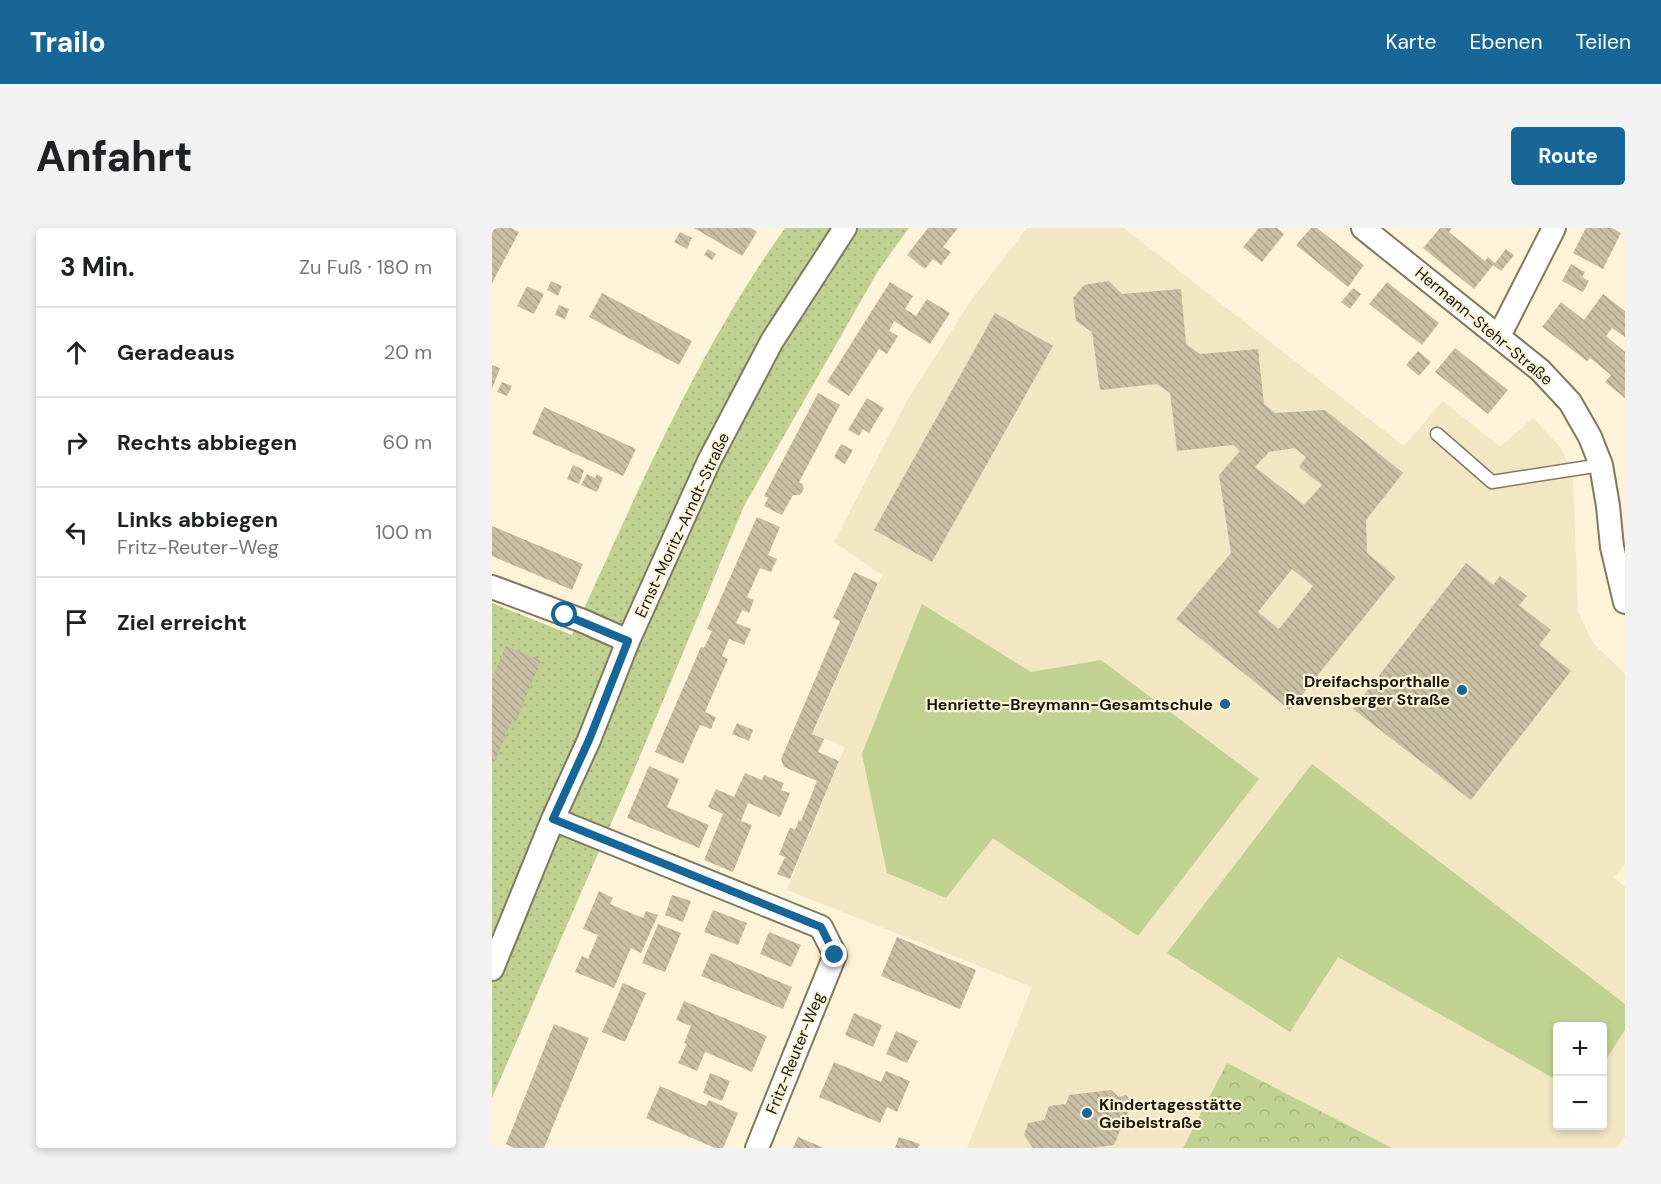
<!DOCTYPE html>
<html lang="de">
<head>
<meta charset="utf-8">
<style>
	body { margin:0; font-family:"DM Sans",sans-serif; background:#f2f2f2; color:#202124 }
	.controls { position:absolute; right:18px; bottom:18px; display:grid; overflow:hidden; border-radius:6px; box-shadow:0 3px 9px #0003 }
	.controls button { width:54px; height:54px; display:grid; place-items:center; padding:0; border:0; border-bottom:2px solid #e0e0e0; background:#fff; color:#202124; font:30px sans-serif }
	.stop { position:absolute; width:18px; height:18px; margin:-14px; border:4px solid #166698; border-radius:50%; background:#fff }
	.stop.end { background:#166698; border-color:#fff; box-shadow:0 2px 6px #0008 }
	.list { margin:0; padding:0; list-style:none }
	h2 { display:flex; justify-content:space-between; align-items:center; height:78px; margin:0; padding:0 24px; font-size:26px }
	h2 small { font-size:20px; font-weight:400; color:#757577 }
	.list li { display:grid; grid-template-columns:39px 1fr auto; gap:18px; align-items:center; box-sizing:border-box; height:90px; padding:0 24px; border-top:2px solid #e0e0e0 }
	.list b { display:block; font-size:22px; white-space:nowrap }
	.list p { margin:0; font-size:20px; white-space:nowrap; color:#757577 }
	.list em { font-size:20px; font-style:normal; color:#757577 }
	.icon { flex:none; width:33px; height:33px; fill:none; stroke:currentColor; stroke-width:2; stroke-linecap:round; stroke-linejoin:round }
	.map { position:relative; flex:none; width:1133px; height:920px; overflow:hidden; border-radius:6px }
	header { display:flex; align-items:center; gap:36px; box-sizing:border-box; height:84px; padding:0 30px; background:#166698; color:#fff }
	header strong { font-size:28px }
	nav { display:flex; gap:33px; margin-inline-start:auto; font-size:21px }
	.intro { display:flex; align-items:center; justify-content:space-between; box-sizing:border-box; height:144px; padding:0 36px }
	h1 { margin:0; font-size:42px }
	.button { padding:15px 27px; border-radius:6px; background:#166698; color:#fff; font-size:21px; font-weight:700 }
	main { display:flex; gap:36px; padding:0 36px }
	aside { flex:1; background:#fff; border-radius:6px; box-shadow:0 3px 9px #0003 }
	.map>svg:first-child { display:block }
	.built { fill:#f2e6c3; fill-rule:evenodd }
	.grass { fill:url(#grass-dots) }
	.park { fill:url(#park-crowns) }
	.pitch { fill:#c0d191 }
	.building { fill:url(#building-back-hatch); fill-rule:evenodd }
	.lines { fill:none; stroke-linecap:round; stroke-linejoin:round }
	.lane-casing { stroke:#817961; stroke-width:15 }
	.street-casing { stroke:#817961; stroke-width:26 }
	.lane { stroke:#fff; stroke-width:12 }
	.street { stroke:#fff; stroke-width:22 }
	.route { stroke:#166698; stroke-width:8 }
	.poi-dot { fill:#166698; stroke:#fdf3d8; stroke-width:2 }
	.labels { text-anchor:middle; dominant-baseline:central; stroke-width:4.5; stroke-linejoin:round; paint-order:stroke }
	.street-label { font-size:16px; fill:#19160c; stroke:#fdf3d8 }
	.poi-label { font-size:16px; font-weight:bold; fill:#19160c; stroke:#fdf3d8; text-anchor:end }
</style>
</head>
<body>
<header>
<strong>Trailo</strong>
<nav><a>Karte</a><a>Ebenen</a><a>Teilen</a></nav>
</header>
<div class="intro"><h1>Anfahrt</h1><a class="button">Route</a></div>
<main>
<aside>
<h2>3 Min.<small>Zu Fuß · 180 m</small></h2>
<ul class="list">
<li><svg class="icon" aria-label="ahead" viewBox="0 0 24 24"><path d="M12 20V5M6 11l6-6 6 6"/></svg><div><b>Geradeaus</b></div><em>20 m</em></li>
<li><svg class="icon" aria-label="right" viewBox="0 0 24 24"><path d="M7 20v-9h11M14 6l5 5-5 5"/></svg><div><b>Rechts abbiegen</b></div><em>60 m</em></li>
<li><svg class="icon" aria-label="left" viewBox="0 0 24 24"><path d="M17 20v-9H6M10 6l-5 5 5 5"/></svg><div><b>Links abbiegen</b><p>Fritz-Reuter-Weg</p></div><em>100 m</em></li>
<li><svg class="icon" aria-label="arrive" viewBox="0 0 24 24"><path d="M6 21V4h12l-3 4 3 4H6"/></svg><div><b>Ziel erreicht</b></div></li>
</ul>
</aside>
<div class="map">
<svg width="1133" height="920" viewBox="0 0 1133 920">
	<defs>
		<pattern id="grass-dots" width="8" height="8" patternUnits="userSpaceOnUse" patternTransform="scale(1.5)"><rect width="8" height="8" fill="#c0d191"/><path d="M2 2h.1M6 6h.1" fill="none" stroke="#a4b37c" stroke-width="1.8" stroke-linecap="round"/></pattern>
		<pattern id="park-crowns" width="20" height="18" patternUnits="userSpaceOnUse" patternTransform="scale(1.5)"><rect width="20" height="18" fill="#c0d191"/><path d="M2 6a3 3 0 1 1 6 0M12 15a3 3 0 1 1 6 0" fill="none" stroke="#a4b37c"/></pattern>
		<pattern id="building-back-hatch" width="6" height="6" patternUnits="userSpaceOnUse" patternTransform="scale(1.5)"><rect width="6" height="6" fill="#c7bea4"/><path d="M-1 5l2 2M0 0l6 6M5-1l2 2" fill="none" stroke="#aaa38c"/></pattern>
	</defs>
	<rect width="100%" height="100%" fill="#fdf3d8"/>
	<path class="built" d="M 535,0 L 632,0 L 912,218 L 951,173 L 1008,219 L 1041,190 L 1069,220 L 1081,247 L 1086,384 L 1101,415 L 1133,446 L 1133,636 L 1122,649 L 1133,659 L 1133,909 L 1124,920 L 900,920 L 735,836 L 691,920 L 475,920 L 540,759 L 295,662 L 353,519 L 321,506 L 390,347 L 342,314 L 416,171 L 478,74 ZM 1066,798 L 1110,798 L 1110,898 L 1066,898 Z"/>
	<path class="grass" d="M 293,0 L 417,0 L 386,43 L 252,278 L 138,552 L 0,870 L 0,375 L 80,407 C 144,268 204,125 293,0 Z"/>
	<path class="park" d="M 735,835 L 900,920 L 691,920 Z"/>
	<path class="pitch" d="M 430,376 L 539,444 L 609,432 L 767,551 L 646,708 L 501,610 L 454,670 L 395,645 L 370,526 Z
		M 820,536 L 1133,776 L 1133,802 L 1111,836 L 1110,798 L 1066,798 L 1065,852 L 846,729 L 798,804 L 675,725 Z"/>
	<path class="building" d="M 0,0 L 19,0 L 27,4 L 0,55 Z
		M 202,0 L 259,0 L 265,4 L 250,28 Z
		M 436,0 L 466,0 L 451,19 L 459,24 L 449,37 L 441,31 L 433,41 L 415,27 Z
		M 767,0 L 785,0 L 792,6 L 770,34 L 751,19 Z
		M 819,0 L 825,0 L 872,37 L 856,59 L 804,17 Z
		M 948,0 L 960,0 L 957,4 L 993,33 L 996,29 L 1003,35 L 1014,21 L 1022,27 L 1009,43 L 1001,37 L 982,61 L 931,20 Z
		M 1094,0 L 1120,0 L 1129,5 L 1111,41 L 1081,25 Z
		M 188,4 L 200,10 L 195,21 L 182,14 Z
		M 216,21 L 224,26 L 220,32 L 212,27 Z
		M 1079,36 L 1093,44 L 1090,49 L 1097,53 L 1091,64 L 1070,53 Z
		M 59,53 L 70,58 L 66,68 L 55,62 Z
		M 617,53 L 630,66 L 689,61 L 694,116 L 708,126 L 766,121 L 772,176 L 783,185 L 833,182 L 911,245 L 874,292 L 875,325 L 904,349 L 798,482 L 684,391 L 739,325 L 727,247 L 748,223 L 741,217 L 685,223 L 678,165 L 665,156 L 608,162 L 600,104 L 584,93 L 581,70 L 592,57 ZM 803,220 L 814,229 L 807,239 L 830,257 L 812,277 L 763,239 L 777,224 ZM 800,341 L 821,358 L 787,401 L 766,384 Z
		M 398,54 L 421,68 L 413,81 L 424,88 L 435,71 L 458,85 L 438,116 L 402,93 L 397,103 L 406,108 L 395,126 L 387,121 L 357,168 L 335,154 Z
		M 895,54 L 947,95 L 930,117 L 877,76 Z
		M 35,58 L 52,66 L 42,86 L 25,78 Z
		M 861,60 L 869,66 L 858,81 L 849,74 Z
		M 110,65 L 200,113 L 187,137 L 97,89 Z
		M 1111,66 L 1133,83 L 1133,109 L 1120,100 L 1114,108 L 1133,124 L 1133,170 L 1113,154 L 1119,147 L 1098,130 L 1095,133 L 1050,99 L 1069,74 L 1092,92 Z
		M 67,77 L 77,81 L 73,91 L 63,87 Z
		M 503,85 L 561,118 L 440,334 L 382,302 Z
		M 963,120 L 1016,162 L 996,186 L 943,144 Z
		M 926,123 L 939,134 L 927,148 L 914,137 Z
		M 0,137 L 8,140 L 0,161 Z
		M 10,154 L 20,158 L 15,168 L 5,164 Z
		M 326,165 L 348,177 L 307,254 L 310,256 L 312,261 L 308,267 L 301,267 L 290,287 L 272,278 L 276,270 L 272,268 Z
		M 375,170 L 392,180 L 377,205 L 371,201 L 367,208 L 356,202 Z
		M 52,179 L 144,221 L 131,248 L 40,206 Z
		M 349,216 L 361,222 L 353,236 L 342,229 Z
		M 81,237 L 92,242 L 87,256 L 75,251 Z
		M 95,246 L 103,250 L 105,246 L 111,250 L 105,264 L 89,257 Z
		M 265,289 L 288,299 L 276,327 L 285,331 L 279,344 L 268,340 L 255,369 L 262,372 L 257,385 L 250,382 L 244,395 L 259,401 L 252,417 L 237,411 L 230,428 L 236,431 L 213,484 L 224,489 L 219,501 L 208,497 L 191,536 L 163,524 L 209,419 L 212,420 L 220,403 L 215,401 Z
		M 0,298 L 91,336 L 80,362 L 0,328 Z
		M 974,335 L 1001,357 L 1008,348 L 1035,368 L 1027,377 L 1059,402 L 1047,417 L 1079,443 L 979,572 L 861,481 Z
		M 362,344 L 386,355 L 320,506 L 332,511 L 326,524 L 347,533 L 298,651 L 285,646 L 293,629 L 287,627 L 298,599 L 303,602 L 307,592 L 309,593 L 325,553 L 292,539 L 289,531 L 348,393 L 341,390 Z
		M 14,418 L 49,432 L 23,496 L 19,495 L 0,539 L 0,451 Z
		M 245,495 L 261,502 L 257,513 L 240,506 Z
		M 157,538 L 187,551 L 175,579 L 217,597 L 207,620 L 135,590 Z
		M 253,545 L 270,552 L 272,547 L 292,555 L 289,562 L 298,565 L 288,589 L 256,575 L 249,593 L 260,597 L 241,644 L 212,632 L 231,586 L 216,579 L 224,561 L 242,569 Z
		M 107,663 L 121,670 L 118,676 L 151,690 L 154,683 L 166,687 L 149,725 L 139,720 L 122,760 L 83,744 L 90,728 L 96,731 L 106,707 L 91,701 Z
		M 180,667 L 199,673 L 191,694 L 173,687 Z
		M 221,682 L 255,695 L 246,717 L 212,704 Z
		M 166,696 L 189,705 L 173,744 L 150,735 Z
		M 277,704 L 309,717 L 299,739 L 268,726 Z
		M 405,709 L 484,742 L 468,781 L 389,748 Z
		M 219,725 L 300,759 L 291,781 L 209,748 Z
		M 131,755 L 154,765 L 133,814 L 110,804 Z
		M 192,773 L 275,808 L 260,844 L 213,824 L 205,843 L 186,835 L 195,816 L 192,815 L 199,798 L 184,792 Z
		M 362,785 L 390,797 L 381,819 L 353,807 Z
		M 62,796 L 97,810 L 52,920 L 22,920 L 14,916 Z
		M 404,803 L 426,813 L 415,835 L 394,826 Z
		M 342,834 L 389,854 L 394,843 L 418,853 L 405,884 L 395,879 L 388,895 L 327,869 Z
		M 218,845 L 238,853 L 230,873 L 211,865 Z
		M 168,858 L 214,878 L 217,872 L 246,885 L 231,920 L 223,920 L 154,890 Z
		M 619,862 L 627,869 L 634,867 L 640,875 L 622,917 L 600,920 L 541,920 L 532,907 L 536,895 L 552,892 L 557,878 L 574,876 L 577,867 Z
		M 306,909 L 332,920 L 301,920 Z
		M 407,909 L 428,916 L 426,920 L 403,920 Z"/>
	<g class="lines">
		<g class="lane-casing">
			<path id="lane" d="M 945,206 L 1000,254 L 1109,237"/>
		</g>
		<g class="street-casing">
			<path id="street" d="M 871,0 L 1048,142 L 1078,174 L 1098,209 L 1109,237 L 1116,278 L 1120,319 L 1133,374
				M 1007,108 L 1062,0
				M 0,359 L 91,393 L 136,413
				M 61,591 L 329,699 L 343,727 L 265,920
				M 0,741 L 61,591 L 97,512 L 136,413 L 217,233 L 280,113 L 353,0"/>
		</g>
		<use href="#lane" class="lane"/>
		<use href="#street" class="street"/>
	</g>
	<g class="lines">
		<path class="route" d="M 73,387 L 136,413 L 97,512 L 61,591 L 329,699 L 343,727"/>
	</g>
	<g class="poi-dot">
		<circle cx="970" cy="462" r="6"/>
		<circle cx="733" cy="476" r="6"/>
		<circle cx="595" cy="885" r="6"/>
	</g>
	<g class="labels">
		<g class="street-label">
			<text transform="translate(992 98) rotate(40)">Hermann-Stehr-Straße</text>
			<text transform="translate(190 297) rotate(-65)">Ernst-Moritz-Arndt-Straße</text>
			<text transform="translate(303 825) rotate(-68)">Fritz-Reuter-Weg</text>
		</g>
		<g class="poi-label">
			<text x="958" y="453">Dreifachsporthalle<tspan x="958" dy="18">Ravensberger Straße</tspan></text>
			<text x="721" y="476">Henriette-Breymann-Gesamtschule</text>
			<text x="607" y="876" text-anchor="start">Kindertagesstätte<tspan x="607" dy="18">Geibelstraße</tspan></text>
		</g>
	</g>
</svg>
<div class="controls">
<button>+</button>
<button>−</button>
</div>
<div class="stop" style="left:73px;top:387px"></div>
<div class="stop end" style="left:343px;top:727px"></div>
</div>
</main>
</body>
</html>
